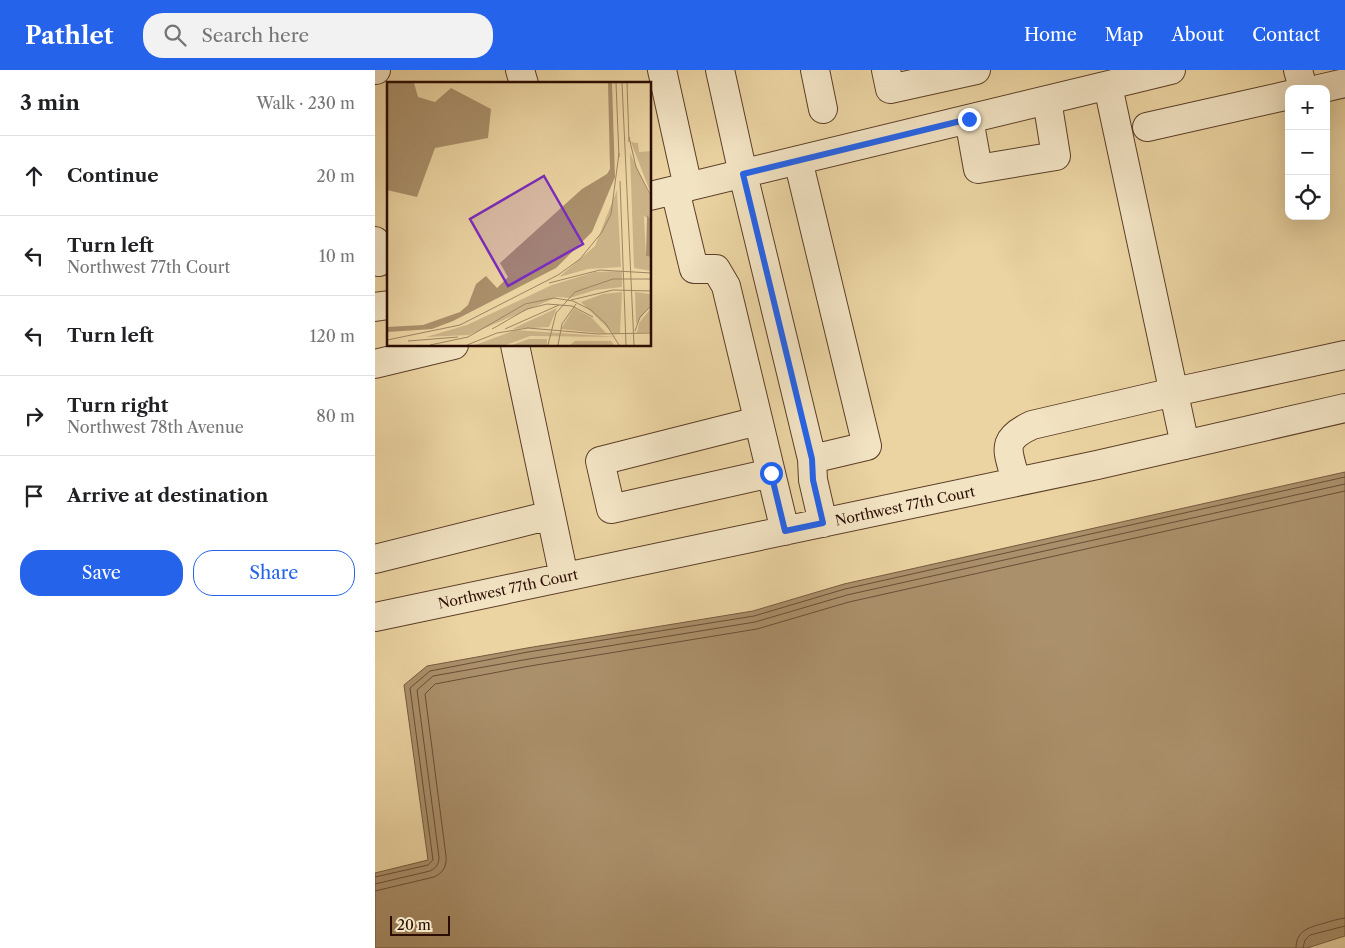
<!DOCTYPE html>
<html lang="en">
<head>
<meta charset="utf-8">
<style>
	body { margin:0; font-family:"Libre Caslon Text",serif; background:#f2f2f2; color:#202124 }
	.controls { position:absolute; right:15px; top:15px; display:grid; overflow:hidden; border-radius:10px; box-shadow:0 5px 20px #0002 }
	.controls button { width:45px; height:45px; display:grid; place-items:center; padding:0; border:0; border-bottom:1px solid #e0e0e0; background:#fff; color:#202124; font:25px sans-serif }
	.scale { position:absolute; left:15px; bottom:12px; width:60px; box-sizing:border-box; padding-left:5px; border:2px solid #2b0c00; border-top:0; font-size:14px; line-height:18px; white-space:nowrap; color:#2b0c00; -webkit-text-stroke:4px #f2e3c3; paint-order:stroke }
	.stop { position:absolute; width:15px; height:15px; margin:-11px; border:4px solid #2563eb; border-radius:50%; background:#fff }
	.stop.end { background:#2563eb; border-color:#fff; box-shadow:0 1px 5px #0008 }
	.list { margin:0; padding:0; list-style:none }
	h2 { display:flex; justify-content:space-between; align-items:center; height:65px; margin:0; padding:0 20px; font-size:21px }
	h2 small { font-size:16px; font-weight:400; color:#757577 }
	.list li { display:grid; grid-template-columns:32px 1fr auto; gap:15px; align-items:center; box-sizing:border-box; height:80px; padding:0 20px; border-top:1px solid #e0e0e0 }
	.list b { display:block; font-size:19px; white-space:nowrap }
	.list p { margin:0; font-size:16px; white-space:nowrap; color:#757577 }
	.list em { font-size:16px; font-style:normal; color:#757577 }
	.actions { display:flex; gap:10px; padding:15px 20px }
	.actions a { flex:1; padding:11px 0; border:1px solid #2563eb; border-radius:20px; text-align:center; font-size:18px; color:#2563eb }
	.actions .main { background:#2563eb; color:#fff }
	.icon { flex:none; width:28px; height:28px; fill:none; stroke:currentColor; stroke-width:2; stroke-linecap:round; stroke-linejoin:round }
	.map { position:relative; flex:none; width:970px; height:878px; overflow:hidden }
	header { display:flex; align-items:center; gap:30px; box-sizing:border-box; height:70px; padding:0 25px; background:#2563eb; color:#fff }
	header strong { font-size:24px }
	nav { display:flex; gap:28px; margin-inline-start:auto; font-size:18px }
	.search { width:350px; height:45px; background:#f2f2f2; display:flex; align-items:center; gap:12px; box-sizing:border-box; padding:0 18px; border-radius:20px; color:#757577; font-size:19px }
	main { display:flex }
	aside { flex:1; background:#fff }
	.map>svg:first-child { display:block }
	.water { fill:#aa906b; stroke:#775b40 }
	.lines { fill:none; stroke-linecap:round; stroke-linejoin:round }
	.shore { stroke:#6a4e36; stroke-width:1 }
	.minor-casing { stroke:#5b3e28; stroke-width:30 }
	.minor { stroke:#f2e3c3; stroke-width:28 }
	.route { stroke:#2563eb; stroke-width:6 }
	.labels { text-anchor:middle; dominant-baseline:central; stroke-width:4.5; stroke-linejoin:round; paint-order:stroke }
	.street-label { font-size:14px; fill:#2b0c00; stroke:#f2e3c3 }
	.inset-road { fill:none; stroke:#9e8461; stroke-width:1 }
	.view { fill:#7b2cbf; fill-opacity:0.15; stroke:#7b2cbf; stroke-width:2.5 }
	.inset-edge { fill:none; stroke:#2b0c00; stroke-width:2.5 }
</style>
</head>
<body>
<header>
<strong>Pathlet</strong>
<div class="search"><svg class="icon" aria-label="search" viewBox="0 0 24 24"><circle cx="10" cy="10" r="6"/><path d="M15 15l6 6"/></svg>Search here</div>
<nav><a>Home</a><a>Map</a><a>About</a><a>Contact</a></nav>
</header>
<main>
<aside>
<h2>3 min<small>Walk · 230 m</small></h2>
<ul class="list">
<li><svg class="icon" aria-label="ahead" viewBox="0 0 24 24"><path d="M12 20V5M6 11l6-6 6 6"/></svg><div><b>Continue</b></div><em>20 m</em></li>
<li><svg class="icon" aria-label="left" viewBox="0 0 24 24"><path d="M17 20v-9H6M10 6l-5 5 5 5"/></svg><div><b>Turn left</b><p>Northwest 77th Court</p></div><em>10 m</em></li>
<li><svg class="icon" aria-label="left" viewBox="0 0 24 24"><path d="M17 20v-9H6M10 6l-5 5 5 5"/></svg><div><b>Turn left</b></div><em>120 m</em></li>
<li><svg class="icon" aria-label="right" viewBox="0 0 24 24"><path d="M7 20v-9h11M14 6l5 5-5 5"/></svg><div><b>Turn right</b><p>Northwest 78th Avenue</p></div><em>80 m</em></li>
<li><svg class="icon" aria-label="arrive" viewBox="0 0 24 24"><path d="M6 21V4h12l-3 4 3 4H6"/></svg><div><b>Arrive at destination</b></div></li>
</ul>
<div class="actions"><a class="main">Save</a><a>Share</a></div>
</aside>
<div class="map">
<svg width="970" height="878" viewBox="0 0 970 878">
	<rect width="100%" height="100%" fill="#ebd4a2"/>
	<filter id="stains"><feTurbulence type="fractalNoise" baseFrequency=".004" numOctaves="4"/><feColorMatrix values="0 0 0 0 .2 0 0 0 0 .09 0 0 0 0 .02 0 0 0 .5 -.17"/></filter>
	<radialGradient id="worn" r=".72"><stop offset=".6" stop-color="#630" stop-opacity="0"/><stop offset="1" stop-color="#630" stop-opacity=".3"/></radialGradient>
	<path class="water" d="M 970,402 L 970,866 L 932,878 L 0,878 L 0,803 L 53,790 L 29,615 L 52,596 L 152,578 L 378,541 L 469,514 Z"/>
	<g class="lines">
		<path class="shore" d="M 0,807 L 53,795 L 58,790 L 35,618 L 55,601 L 153,582 L 379,546 L 470,519 L 970,407
			M 0,814 L 55,801 C 61,798 64,794 64,787 L 42,620 L 58,606 L 154,589 L 380,552 L 472,525 L 970,414
			M 0,821 L 59,807 C 68,803 72,796 71,786 L 50,624 L 60,614 L 155,596 L 382,559 L 474,532 L 970,421
			M 921,878 C 921,860 935,857 950,853 C 956,851 963,849 970,848
			M 928,878 L 930,870 L 935,865 L 970,856"/>
		<g class="minor-casing">
			<path id="minor" d="M 0,0 L 1,0
				M 145,0 L 149,14
				M 287,0 L 313,117
				M 345,0 L 368,104 L 437,389 L 492,376 L 423,90
				M 440,0 L 448,39
				M 511,0 L 515,19 L 601,0
				M 923,0 L 928,19
				M 733,16 L 810,375
				M 944,19 L 970,13
				M 594,49 L 603,99 L 681,86 L 672,30
				M 772,57 L 914,25
				M 300,120 L 319,199 L 341,199 L 351,216 L 396,403 L 236,439 L 225,391 L 383,351
				M 275,126 L 796,0
				M 0,171 L 4,192
				M 0,237 L 14,235
				M 140,275 L 189,507
				M 0,294 L 79,275
				M 437,389 L 438,410 L 448,453
				M 396,403 L 410,461
				M 641,412 C 634,381 623,371 657,355 L 799,322 L 970,285
				M 0,489 L 176,445
				M 0,547 L 722,395 L 970,338"/>
		</g>
		<use href="#minor" class="minor"/>
	</g>
	<g class="lines">
		<path class="route" d="M 396,403 L 410,461 L 448,453 L 438,410 L 437,389 L 368,104 L 594,49"/>
	</g>
	<g class="labels">
		<g class="street-label">
			<text transform="translate(530 436) rotate(-12)">Northwest 77th Court</text>
			<text transform="translate(133 519) rotate(-12)">Northwest 77th Court</text>
		</g>
	</g>
	<g transform="translate(12 12)">
		<rect width="264" height="264" fill="#ebd4a2"/>
		<path d="M 244,60 L 251,61 L 252,70 L 264,69 L 264,112 ZM 243,71 L 264,116 L 264,138 L 257,134 L 259,174 L 264,175 L 264,189 L 247,186 ZM 230,108 L 234,185 L 201,187 L 172,195 L 208,164 ZM 235,189 L 235,205 L 208,208 L 183,216 L 170,215 L 82,253 L 39,255 L 80,243 L 165,203 L 208,190 ZM 235,210 L 233,251 L 227,252 L 194,220 L 216,212 ZM 248,210 L 264,212 L 264,223 L 249,242 ZM 170,226 L 162,245 L 125,247 ZM 187,226 L 205,236 L 220,252 L 174,247 ZM 264,226 L 264,250 L 250,251 L 252,241 ZM 128,248 L 231,255 L 143,254 L 119,263 L 88,263 ZM 142,257 L 160,257 L 160,263 L 125,263 ZM 188,259 L 224,259 L 227,263 L 183,263 Z" fill="#cab286"/>
		<path d="M 0,1 L 27,1 L 31,15 L 48,20 L 64,6 L 104,27 L 101,56 L 48,66 L 30,115 L 0,108 ZM 221,1 L 225,1 L 228,95 L 205,150 L 169,186 L 66,239 L 45,247 L 0,250 L 0,245 L 36,243 L 73,230 L 81,223 L 89,202 L 99,194 L 110,206 L 121,195 L 113,181 L 195,107 L 220,92 L 223,87 ZM 260,133 L 264,138 L 264,175 L 259,174 Z" fill="#aa906b"/>
		<path class="inset-road" d="M 229,1 L 232,75M 235,1 L 247,263M 240,1 L 242,60M 242,55 L 249,85 L 264,114M 233,99 L 239,263M 162,201 L 213,188 L 264,191M 184,218 L 226,208 L 264,209M 105,247 L 140,227 L 160,222 L 185,224 L 206,235M 118,247 L 172,223M 248,249 L 253,235 L 264,224M 0,258 L 73,243 L 171,193 L 193,177 L 215,150 L 224,132 L 232,71M 21,259 L 71,255M 43,263 L 81,255 L 138,222 L 167,216 L 186,219 L 204,228 L 219,242 L 232,263M 80,263 L 110,251 L 141,246 L 211,252 L 264,251M 161,263 L 169,231 L 188,210 L 226,197 L 264,197M 171,263 L 175,242 L 189,222"/>
		<path class="view" d="M 157,94 L 196,162 L 121,204 L 83,137 Z"/>
		<rect width="264" height="264" class="inset-edge"/>
	</g>
	<rect width="100%" height="100%" filter="url(#stains)"/>
	<rect width="100%" height="100%" fill="url(#worn)"/>
</svg>
<div class="controls">
<button>+</button>
<button>−</button>
<button><svg class="icon" aria-label="locate" viewBox="0 0 24 24"><circle cx="12" cy="12" r="6"/><path d="M12 2v4M12 18v4M2 12h4M18 12h4"/></svg></button>
</div>
<div class="scale">20 m</div>
<div class="stop" style="left:396px;top:403px"></div>
<div class="stop end" style="left:594px;top:49px"></div>
</div>
</main>
</body>
</html>
